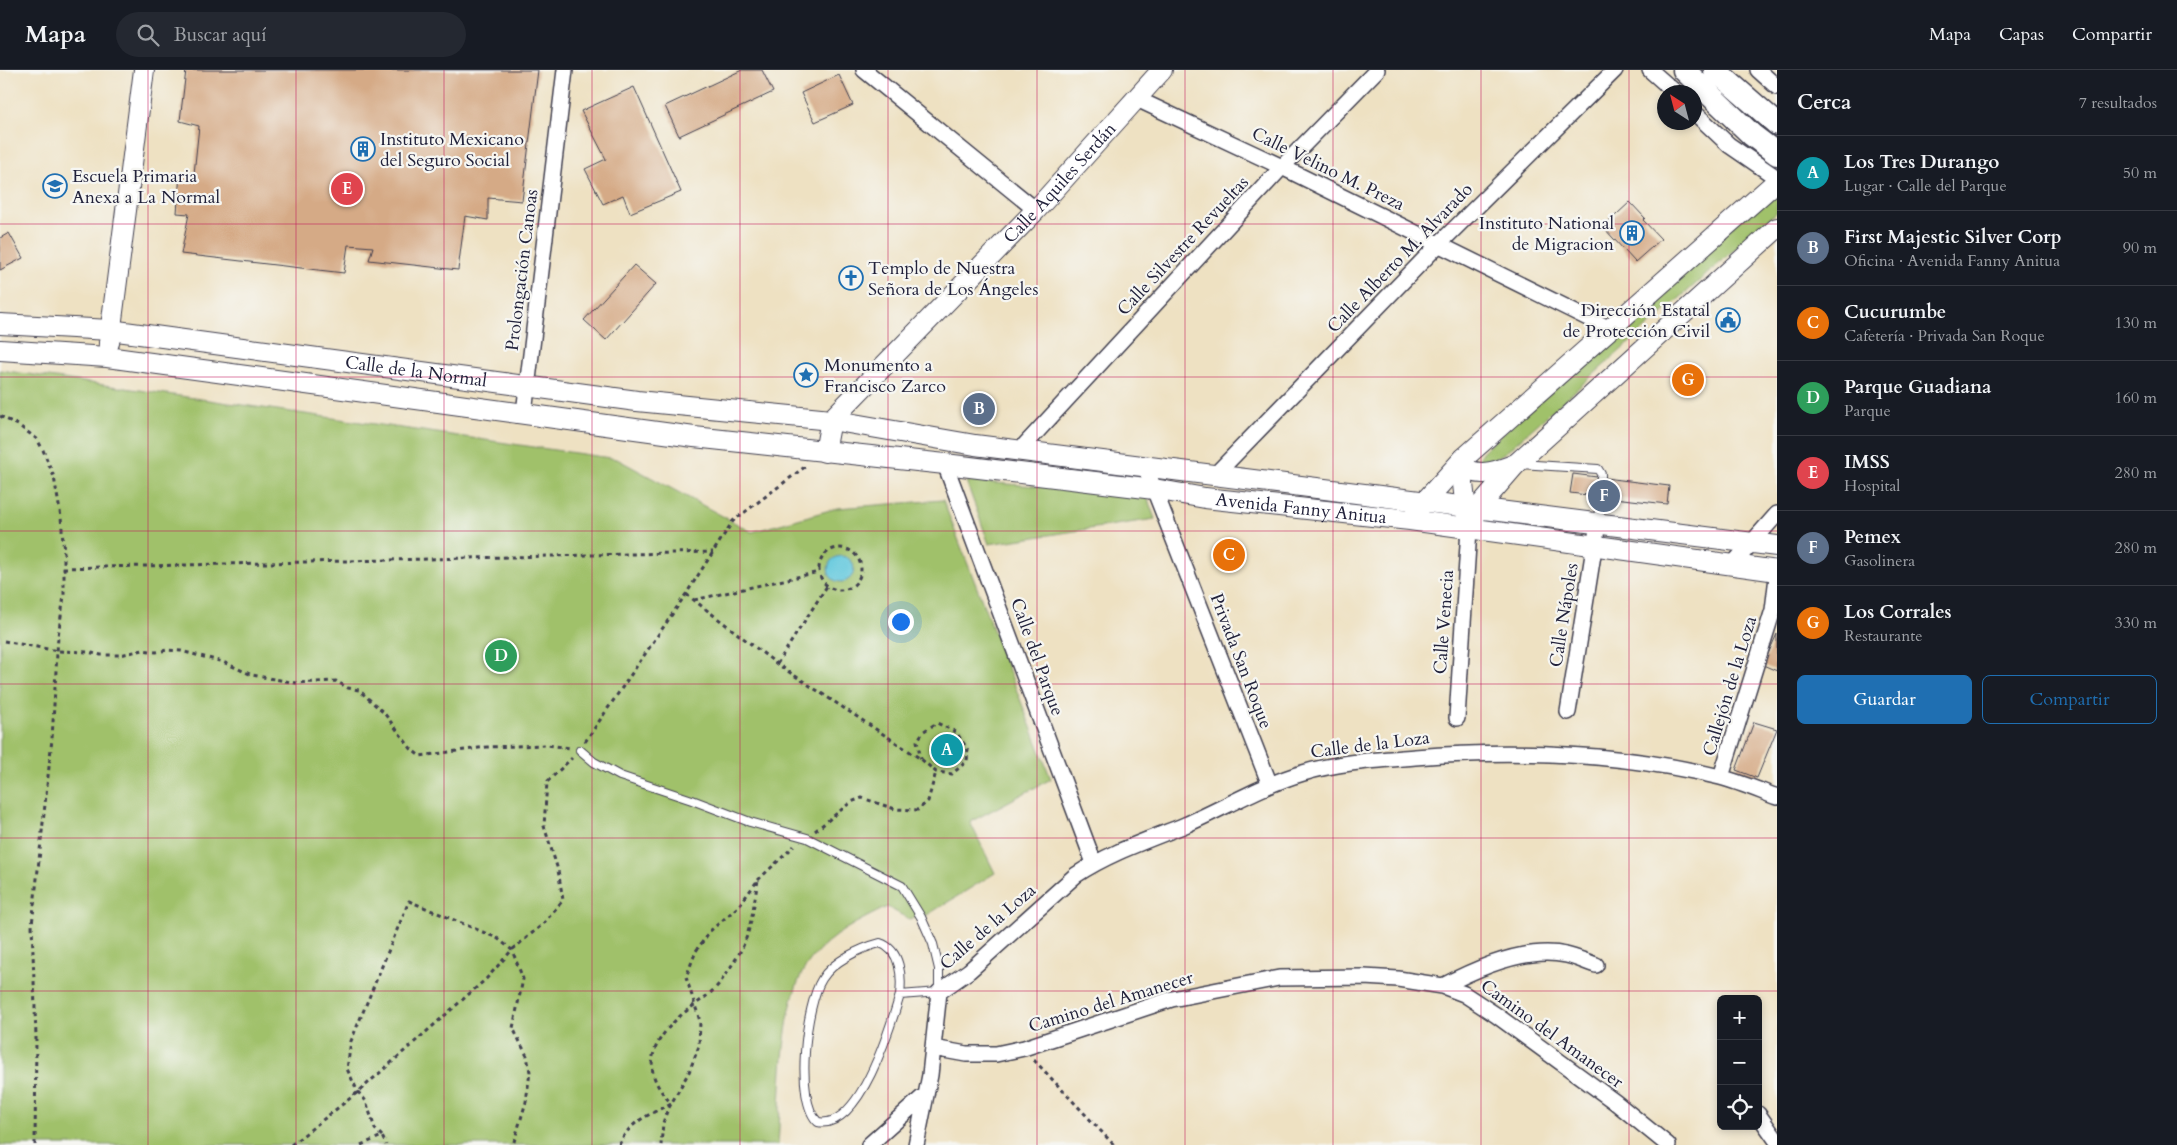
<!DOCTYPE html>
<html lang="es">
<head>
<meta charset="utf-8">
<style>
	body { margin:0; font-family:Cardo,serif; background:#242831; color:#f1f3f6 }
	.controls { position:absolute; right:15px; bottom:15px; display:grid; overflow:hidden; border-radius:8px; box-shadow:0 2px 8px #0003 }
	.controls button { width:45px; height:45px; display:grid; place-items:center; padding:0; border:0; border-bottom:1px solid #363941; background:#171b24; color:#f1f3f6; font:25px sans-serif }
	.compass { position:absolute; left:1657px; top:15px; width:45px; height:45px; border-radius:50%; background:#171b24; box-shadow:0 2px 8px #0003; rotate:324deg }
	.you { position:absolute; left:900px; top:551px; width:18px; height:18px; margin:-12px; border:4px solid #fff; border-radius:50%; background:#1a73e8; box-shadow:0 0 0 8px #1a73e833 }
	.badge { display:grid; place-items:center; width:32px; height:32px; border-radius:50%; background:#1f6fb2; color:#fff; font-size:16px; font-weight:700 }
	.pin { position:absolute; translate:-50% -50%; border:2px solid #fff; box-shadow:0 1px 5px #0006 }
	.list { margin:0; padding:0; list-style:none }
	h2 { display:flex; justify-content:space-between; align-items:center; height:65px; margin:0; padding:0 20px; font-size:21px }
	h2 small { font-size:16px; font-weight:400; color:#9ea1a6 }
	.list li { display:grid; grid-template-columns:32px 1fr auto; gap:15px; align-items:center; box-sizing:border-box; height:75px; padding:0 20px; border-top:1px solid #363941 }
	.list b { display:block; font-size:19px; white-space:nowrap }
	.list p { margin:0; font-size:16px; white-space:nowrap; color:#9ea1a6 }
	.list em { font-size:16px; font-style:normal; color:#9ea1a6 }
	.actions { display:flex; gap:10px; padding:15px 20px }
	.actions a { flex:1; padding:11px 0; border:1px solid #1f6fb2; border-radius:8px; text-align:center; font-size:18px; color:#1f6fb2 }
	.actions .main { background:#1f6fb2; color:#fff }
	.icon { flex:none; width:28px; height:28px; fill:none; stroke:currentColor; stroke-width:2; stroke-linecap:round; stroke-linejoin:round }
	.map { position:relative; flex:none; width:1777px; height:1075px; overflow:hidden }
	header { display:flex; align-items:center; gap:30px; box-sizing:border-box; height:70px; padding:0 25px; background:#171b24; border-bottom:1px solid #363941 }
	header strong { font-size:24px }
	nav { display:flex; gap:28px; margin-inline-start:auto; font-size:18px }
	.search { width:350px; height:45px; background:#242831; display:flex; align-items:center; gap:12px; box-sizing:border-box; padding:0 18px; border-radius:28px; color:#9ea1a6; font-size:19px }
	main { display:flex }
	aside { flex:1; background:#171b24 }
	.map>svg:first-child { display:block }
	.green { fill:#a0c16a; stroke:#617252 }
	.water { fill:#61c8dd; stroke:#42758c }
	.building { fill:#d5aa86 }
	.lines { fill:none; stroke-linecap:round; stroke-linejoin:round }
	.lane-casing { stroke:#413f4f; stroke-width:10 }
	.street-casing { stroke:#413f4f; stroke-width:18 }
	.secondary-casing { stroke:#413f4f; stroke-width:22 }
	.primary-casing { stroke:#413f4f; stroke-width:25 }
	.path { stroke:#413f4f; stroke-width:3; stroke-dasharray:4 4; stroke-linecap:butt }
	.lane { stroke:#fff; stroke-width:8 }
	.street { stroke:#fff; stroke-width:15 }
	.secondary { stroke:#fff; stroke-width:20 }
	.primary { stroke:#fff; stroke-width:22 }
	.grid { fill:none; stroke:#c2185b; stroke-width:1; stroke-opacity:0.55 }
	.labels { text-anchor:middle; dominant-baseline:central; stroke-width:4.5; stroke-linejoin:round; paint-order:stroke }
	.poi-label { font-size:18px; fill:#22223b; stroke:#f6f6f2; text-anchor:start }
	.street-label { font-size:18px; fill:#22223b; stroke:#f6f6f2 }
</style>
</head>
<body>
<header>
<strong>Mapa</strong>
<div class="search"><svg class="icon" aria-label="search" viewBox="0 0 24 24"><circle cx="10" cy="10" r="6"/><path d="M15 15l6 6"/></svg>Buscar aquí</div>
<nav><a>Mapa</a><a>Capas</a><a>Compartir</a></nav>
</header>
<main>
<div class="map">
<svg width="1777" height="1075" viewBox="0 0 1777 1075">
	<rect width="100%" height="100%" fill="#f6f6f2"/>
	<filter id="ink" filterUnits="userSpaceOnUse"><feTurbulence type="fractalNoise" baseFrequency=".02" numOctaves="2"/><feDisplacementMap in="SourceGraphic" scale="10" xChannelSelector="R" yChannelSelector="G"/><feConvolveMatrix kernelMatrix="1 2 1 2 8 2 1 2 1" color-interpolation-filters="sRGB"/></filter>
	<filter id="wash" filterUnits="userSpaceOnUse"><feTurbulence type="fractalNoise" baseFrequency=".0096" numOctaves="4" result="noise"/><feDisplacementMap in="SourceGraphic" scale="20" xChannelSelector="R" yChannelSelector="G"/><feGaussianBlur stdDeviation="1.12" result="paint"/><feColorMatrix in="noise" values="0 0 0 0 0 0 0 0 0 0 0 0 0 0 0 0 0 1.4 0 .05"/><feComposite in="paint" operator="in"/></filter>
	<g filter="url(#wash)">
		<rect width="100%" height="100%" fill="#eee1c2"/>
		<path class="green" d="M 1768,124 L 1777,127 L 1777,142 L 1506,382 L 1484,394 L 1479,388 L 1482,382 Z
			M 0,300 L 617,389 L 752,462 L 837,438 L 943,430 L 1051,709 L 970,752 L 995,803 L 927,845 L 909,849 L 887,837 C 859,851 831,864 811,889 C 779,928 782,1024 778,1075 L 0,1075 Z
			M 966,411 L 1146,424 L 1155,449 L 989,474 Z"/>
		<path class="water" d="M828 499a13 13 0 1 1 26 0a13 13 0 1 1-26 0Z"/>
		<g id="blocks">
			<path class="building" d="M 186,0 L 538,0 L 522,131 L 488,128 L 488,150 L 465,146 L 458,200 L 369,190 L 373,177 L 348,175 L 344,203 L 181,184 L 189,144 L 177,143 L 180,103 L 194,104 L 199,56 L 180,51 Z
				M 742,0 L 762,0 L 773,22 L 679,66 L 665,36 Z
				M 839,5 L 853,35 L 815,52 L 801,23 Z
				M 634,17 L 681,122 L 630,143 L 623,125 L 603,134 L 585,99 L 606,89 L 581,41 Z
				M 1630,132 L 1645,148 L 1643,150 L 1661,169 L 1635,192 L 1603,157 Z
				M 9,163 L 23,188 L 0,200 L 0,168 Z
				M 634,195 L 656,214 L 606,270 L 584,250 Z
				M 1573,404 L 1669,416 L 1667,434 L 1570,423 Z
				M 1777,564 L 1777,601 L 1763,595 Z
				M 1754,652 L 1777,659 L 1757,708 L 1736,700 Z"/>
		</g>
	</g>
	<g filter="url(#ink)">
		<use href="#blocks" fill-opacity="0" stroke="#413f4f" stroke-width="1"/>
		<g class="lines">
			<g class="lane-casing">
				<path id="lane" d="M 1520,394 L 1598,399 L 1601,404 L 1601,408
					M 1598,452 L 1600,427
					M 580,680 L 594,692 L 620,706 L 692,730 L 750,752 L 807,768 L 902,816 L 921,847 L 933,874 L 939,899 L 939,922 L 900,925 C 902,907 901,880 880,873 C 861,878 833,891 822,909 C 806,934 794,1031 818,1052 C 860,1060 891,955 900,925"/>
			</g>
			<g class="street-casing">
				<path id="street" d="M 864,0 L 1036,140
					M 1650,0 L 1675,22
					M 1758,0 L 1777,17
					M 1137,29 L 1282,97 L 1610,259
					M 1694,42 L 1729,75 L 1777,108
					M 524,343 L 565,0
					M 1020,380 L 1282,97 L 1377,0
					M 945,394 L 1094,793
					M 1145,396 L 1270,715
					M 1215,405 L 1439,174 L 1615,0
					M 1733,494 L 1777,444
					M 1568,642 L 1598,453
					M 1457,648 L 1469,459
					M 1721,707 L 1773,540 L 1777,507
					M 1443,916 C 1477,898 1527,876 1566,885 C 1576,887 1586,892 1596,895
					M 933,978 L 966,984 L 996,984 L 1024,978 L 1172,929 L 1279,908 L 1364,907 L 1398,909 L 1443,916 L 1464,924 L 1496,945 L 1615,1032 L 1668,1075
					M 1758,1044 L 1777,1071
					M 869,1075 L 925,1025
					M 916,1075 L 930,1005 L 939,922 L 969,901 L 1076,805 C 1109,783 1148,770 1185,755 C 1224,738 1262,715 1303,703 C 1339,692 1378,690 1415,687 C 1517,679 1620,683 1720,707 C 1739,712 1758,720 1777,727"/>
			</g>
			<g class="secondary-casing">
				<g id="secondary">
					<path id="s1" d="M 0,254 L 110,260 L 637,331 L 831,350 L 975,375 L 1777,476"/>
					<path d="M 109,273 L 144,0"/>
					<path id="s2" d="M 0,280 L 107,287 L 694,367 L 945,394 L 1154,419 L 1205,428 L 1410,450 L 1777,501"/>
					<path id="s3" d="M 825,382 L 831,350 L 1036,140 L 1162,0"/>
					<path d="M 1464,388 L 1463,414 L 1467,448"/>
					<path d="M 1463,397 C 1481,409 1498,400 1516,394"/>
					<path d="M 1417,440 L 1464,388 L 1777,111"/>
					<path d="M 1475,446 L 1478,438 L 1516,394 L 1777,158"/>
				</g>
			</g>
			<g class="primary-casing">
				<path id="primary" d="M 1684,0 L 1752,65 L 1777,84
					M 1715,0 L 1777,54"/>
			</g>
			<path class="path" d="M 0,346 L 18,355 L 37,369 L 43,380 L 54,407 L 61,447 L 64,483 L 64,526 L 58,566 L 52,669 L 32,855 L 36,967 L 35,1075
				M819 499a21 21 0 1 1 42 0a21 21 0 1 1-42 0Z
				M 63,498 L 713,482
				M 686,524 L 777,594 L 921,689 L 936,702 L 952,704 L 967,691 L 968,680 L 956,662 L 937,653 L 924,661 L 917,671 L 921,689
				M 694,530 L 819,502
				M 4,571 L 58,581 L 88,582 L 101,585 L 120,585 L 143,580 L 156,582 L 168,580 L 181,581 L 223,592 L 252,605 L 296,613 L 336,611 L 348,618 L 359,620 L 384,643 L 412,680 L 420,686 L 487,677 L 547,675 L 571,678
				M 777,594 L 827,516
				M 585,672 L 686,524 L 733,451 L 806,396
				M 815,761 L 851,732 L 862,728 L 895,739 L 918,740 L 928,731 L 936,702
				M 758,810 L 794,776
				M 1034,990 L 1114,1075
				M 382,1066 L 375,1059 L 366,1031 L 358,1022 L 347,999 L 351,971 L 409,831 L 497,868 L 512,880 L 523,909 L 513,958 L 527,986 L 530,1002 L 526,1032 L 513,1075
				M 291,1075 L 358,1022 L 486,909 L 512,880 L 543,854 L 563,830 L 558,800 L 544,756 L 547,712 L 572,688
				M 361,1075 L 382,1066 L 386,1075
				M 619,1075 C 629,1051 650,1045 671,1033 C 642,1003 648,976 678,948 C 693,934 710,927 722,910 C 728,900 737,889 742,878 C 752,857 754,832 758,810 L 738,837 L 710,861 L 696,881 L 686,907 L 700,951 L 699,976 L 689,1002 L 667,1041 L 663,1053 L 661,1075"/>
			<use href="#lane" class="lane"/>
			<use href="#street" class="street"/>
			<use href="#secondary" class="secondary"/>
			<use href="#primary" class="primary"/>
		</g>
	</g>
	<path class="grid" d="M 148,0 L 148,1075M 296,0 L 296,1075M 444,0 L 444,1075M 592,0 L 592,1075M 740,0 L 740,1075M 888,0 L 888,1075M 1037,0 L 1037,1075M 1185,0 L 1185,1075M 1333,0 L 1333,1075M 1481,0 L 1481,1075M 1629,0 L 1629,1075M 0,154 L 1777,154M 0,307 L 1777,307M 0,461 L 1777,461M 0,614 L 1777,614M 0,768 L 1777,768M 0,921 L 1777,921"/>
	<defs>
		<g id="building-ring" transform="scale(1.25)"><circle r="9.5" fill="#f6f6f2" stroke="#1f6fb2" stroke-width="1.5"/><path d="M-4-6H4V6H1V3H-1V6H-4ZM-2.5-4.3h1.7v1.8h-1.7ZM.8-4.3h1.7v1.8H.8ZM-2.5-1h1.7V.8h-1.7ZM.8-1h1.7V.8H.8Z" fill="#1f6fb2"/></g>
		<g id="school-ring" transform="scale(1.25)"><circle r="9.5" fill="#f6f6f2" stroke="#1f6fb2" stroke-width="1.5"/><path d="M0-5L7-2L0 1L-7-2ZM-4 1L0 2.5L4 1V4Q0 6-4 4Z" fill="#1f6fb2"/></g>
		<g id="church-ring" transform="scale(1.25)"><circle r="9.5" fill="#f6f6f2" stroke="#1f6fb2" stroke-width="1.5"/><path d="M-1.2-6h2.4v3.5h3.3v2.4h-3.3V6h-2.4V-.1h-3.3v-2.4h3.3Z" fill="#1f6fb2"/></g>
		<g id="civic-ring" transform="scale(1.25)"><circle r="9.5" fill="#f6f6f2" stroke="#1f6fb2" stroke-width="1.5"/><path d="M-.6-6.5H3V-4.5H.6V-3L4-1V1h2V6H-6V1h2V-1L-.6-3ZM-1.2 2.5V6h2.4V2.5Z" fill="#1f6fb2"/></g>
		<g id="sight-ring" transform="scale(1.25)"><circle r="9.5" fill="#f6f6f2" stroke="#1f6fb2" stroke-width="1.5"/><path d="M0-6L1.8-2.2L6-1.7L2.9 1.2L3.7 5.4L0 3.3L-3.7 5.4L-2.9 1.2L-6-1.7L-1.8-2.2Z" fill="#1f6fb2"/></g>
	</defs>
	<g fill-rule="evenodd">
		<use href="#building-ring" x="363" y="79"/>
		<use href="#school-ring" x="55" y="116"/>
		<use href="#building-ring" x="1632" y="163"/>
		<use href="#church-ring" x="851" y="208"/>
		<use href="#civic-ring" x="1728" y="250"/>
		<use href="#sight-ring" x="806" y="305"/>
	</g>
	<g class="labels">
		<g class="poi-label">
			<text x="380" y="69">Instituto Mexicano<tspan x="380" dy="21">del Seguro Social</tspan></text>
			<text x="72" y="106">Escuela Primaria<tspan x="72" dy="21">Anexa a La Normal</tspan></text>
			<text x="1614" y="153" text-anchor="end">Instituto National<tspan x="1614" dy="21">de Migracion</tspan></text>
			<text x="868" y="198">Templo de Nuestra<tspan x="868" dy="21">Señora de Los Ángeles</tspan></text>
			<text x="1710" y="240" text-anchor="end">Dirección Estatal<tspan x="1710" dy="21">de Protección Civil</tspan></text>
			<text x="824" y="295">Monumento a<tspan x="824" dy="21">Francisco Zarco</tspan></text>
		</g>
		<g class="street-label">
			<text transform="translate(1328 99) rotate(26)">Calle Velino M. Preza</text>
			<text stroke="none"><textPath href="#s3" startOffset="362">Calle Aquiles Serdán</textPath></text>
			<text transform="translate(1183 176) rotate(-47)">Calle Silvestre Revueltas</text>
			<text transform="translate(1400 188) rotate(-46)">Calle Alberto M. Alvarado</text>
			<text transform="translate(522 200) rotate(-83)">Prolongación Canoas</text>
			<text stroke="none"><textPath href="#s1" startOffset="419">Calle de la Normal</textPath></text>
			<text stroke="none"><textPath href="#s2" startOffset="1311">Avenida Fanny Anitua</textPath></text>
			<text transform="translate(1564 545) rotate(-81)">Calle Nápoles</text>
			<text transform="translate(1444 552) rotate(-86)">Calle Venecia</text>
			<text transform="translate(1037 587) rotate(70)">Calle del Parque</text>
			<text transform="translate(1241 591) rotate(69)">Privada San Roque</text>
			<text transform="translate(1730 616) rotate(-73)">Callejón de la Loza</text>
			<text transform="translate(1370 675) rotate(-7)">Calle de la Loza</text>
			<text transform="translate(988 857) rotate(-41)">Calle de la Loza</text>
			<text transform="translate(1111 932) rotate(-17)">Camino del Amanecer</text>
			<text transform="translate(1552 964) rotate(36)">Camino del Amanecer</text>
		</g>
	</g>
</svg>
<div class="controls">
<button>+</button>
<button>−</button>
<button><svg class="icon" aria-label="locate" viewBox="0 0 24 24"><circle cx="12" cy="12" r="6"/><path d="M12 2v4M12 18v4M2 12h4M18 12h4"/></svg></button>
</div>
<svg class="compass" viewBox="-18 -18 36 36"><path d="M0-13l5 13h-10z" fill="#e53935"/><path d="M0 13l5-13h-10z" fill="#9ea1a6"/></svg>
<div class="you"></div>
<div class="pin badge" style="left:947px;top:680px;background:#0f9aa8">A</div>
<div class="pin badge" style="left:979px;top:339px;background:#5c6f8a">B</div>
<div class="pin badge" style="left:1229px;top:485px;background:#e8710a">C</div>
<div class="pin badge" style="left:501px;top:586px;background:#2e9e5b">D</div>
<div class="pin badge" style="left:347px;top:119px;background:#e0444e">E</div>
<div class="pin badge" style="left:1604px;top:426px;background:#5c6f8a">F</div>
<div class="pin badge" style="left:1688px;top:310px;background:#e8710a">G</div>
</div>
<aside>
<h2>Cerca<small>7 resultados</small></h2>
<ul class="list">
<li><span class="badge" style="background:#0f9aa8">A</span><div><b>Los Tres Durango</b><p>Lugar · Calle del Parque</p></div><em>50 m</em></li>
<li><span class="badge" style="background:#5c6f8a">B</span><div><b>First Majestic Silver Corp</b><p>Oficina · Avenida Fanny Anitua</p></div><em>90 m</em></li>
<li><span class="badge" style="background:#e8710a">C</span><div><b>Cucurumbe</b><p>Cafetería · Privada San Roque</p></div><em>130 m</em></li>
<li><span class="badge" style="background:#2e9e5b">D</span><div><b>Parque Guadiana</b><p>Parque</p></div><em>160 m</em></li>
<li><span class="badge" style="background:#e0444e">E</span><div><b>IMSS</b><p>Hospital</p></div><em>280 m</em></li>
<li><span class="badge" style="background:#5c6f8a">F</span><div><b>Pemex</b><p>Gasolinera</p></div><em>280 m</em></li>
<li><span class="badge" style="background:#e8710a">G</span><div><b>Los Corrales</b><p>Restaurante</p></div><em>330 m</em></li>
</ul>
<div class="actions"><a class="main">Guardar</a><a>Compartir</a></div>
</aside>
</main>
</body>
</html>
